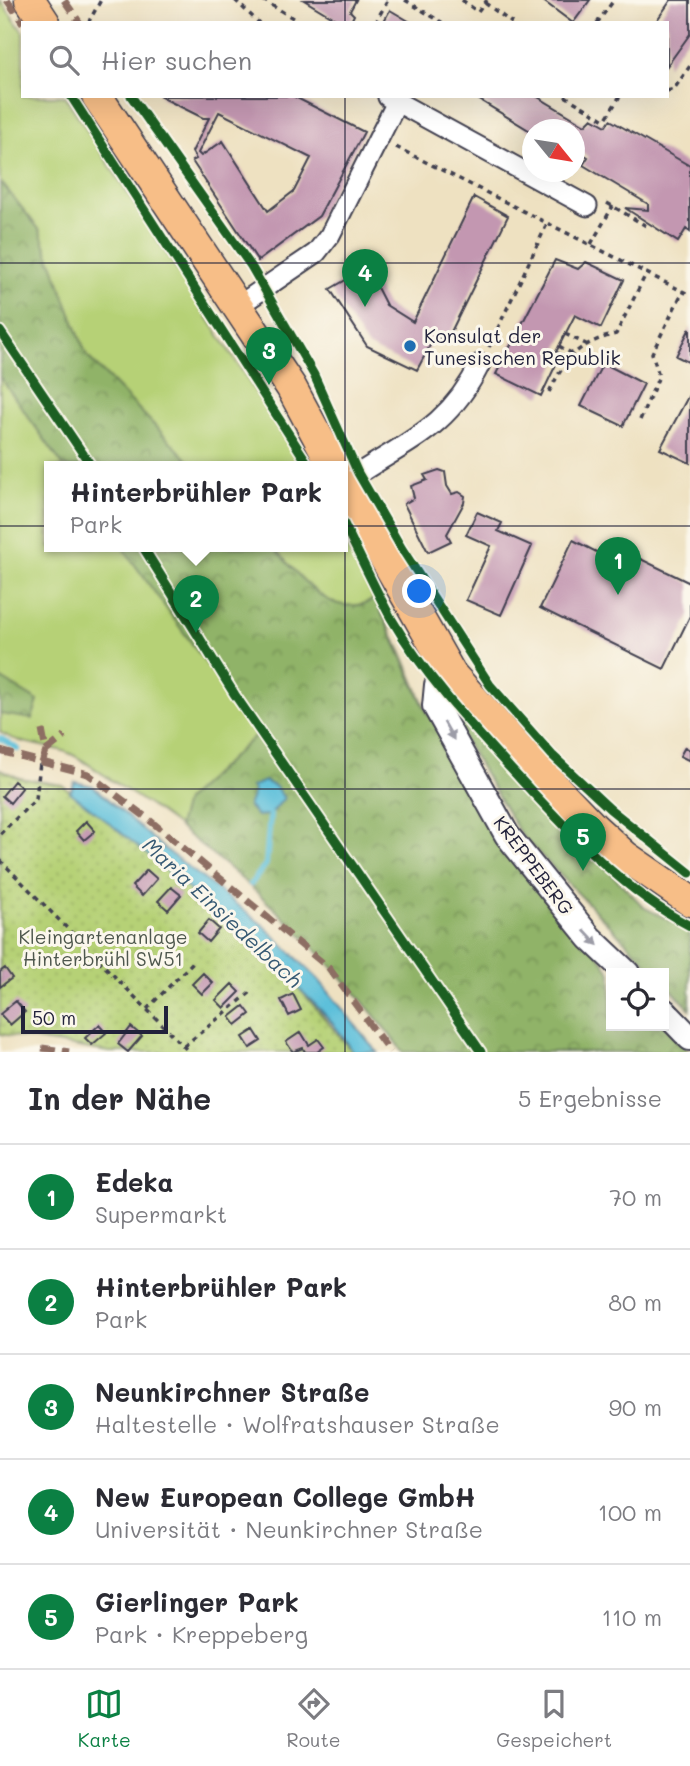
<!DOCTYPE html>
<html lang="de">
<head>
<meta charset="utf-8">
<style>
	body { margin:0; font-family:Mali,sans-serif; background:#f2f2f3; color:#2b2b33 }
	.controls { position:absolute; right:21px; bottom:21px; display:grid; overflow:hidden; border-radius:0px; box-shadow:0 7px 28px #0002 }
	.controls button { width:63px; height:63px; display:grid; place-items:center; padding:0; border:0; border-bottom:2px solid #e1e1e2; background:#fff; color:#2b2b33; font:35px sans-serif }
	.compass { position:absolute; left:522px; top:119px; width:63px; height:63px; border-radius:50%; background:#fff; box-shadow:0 7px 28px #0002; rotate:120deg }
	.scale { position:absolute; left:21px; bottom:18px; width:147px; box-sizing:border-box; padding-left:7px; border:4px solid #22223b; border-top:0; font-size:19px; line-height:24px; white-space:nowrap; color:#22223b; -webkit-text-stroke:5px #fbf7ec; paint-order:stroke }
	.you { position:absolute; left:420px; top:592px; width:24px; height:24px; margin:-18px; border:5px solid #fff; border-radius:50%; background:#1a73e8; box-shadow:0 0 0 10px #1a73e833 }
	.badge { display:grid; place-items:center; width:46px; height:46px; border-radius:50%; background:#0b8043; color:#fff; font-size:23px; font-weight:700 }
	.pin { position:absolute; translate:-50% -58px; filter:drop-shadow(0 2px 4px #0008) }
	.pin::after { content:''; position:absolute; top:37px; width:24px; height:21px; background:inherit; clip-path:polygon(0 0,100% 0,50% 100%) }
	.popup { position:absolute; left:44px; top:461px; width:304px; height:91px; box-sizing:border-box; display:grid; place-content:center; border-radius:0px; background:#fff; filter:drop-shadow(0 2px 5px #0005); font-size:23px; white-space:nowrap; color:#7c7c81 }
	.popup b { font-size:26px; color:#2b2b33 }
	.popup::after { content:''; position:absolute; left:50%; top:100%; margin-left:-14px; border:14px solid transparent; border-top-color:#fff }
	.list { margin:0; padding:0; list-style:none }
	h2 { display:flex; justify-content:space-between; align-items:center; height:91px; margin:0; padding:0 28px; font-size:30px }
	h2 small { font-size:23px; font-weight:400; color:#7c7c81 }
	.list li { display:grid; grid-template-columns:46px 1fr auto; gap:21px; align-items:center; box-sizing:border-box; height:105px; padding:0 28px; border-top:2px solid #e1e1e2 }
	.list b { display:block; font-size:26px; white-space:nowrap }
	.list p { margin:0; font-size:23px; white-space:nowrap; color:#7c7c81 }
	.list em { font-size:23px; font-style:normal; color:#7c7c81 }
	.icon { flex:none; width:38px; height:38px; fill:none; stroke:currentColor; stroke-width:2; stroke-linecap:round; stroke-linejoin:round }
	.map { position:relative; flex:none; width:690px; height:1052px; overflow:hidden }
	.search { position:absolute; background:#fff; box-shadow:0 7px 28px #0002; left:21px; right:21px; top:21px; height:77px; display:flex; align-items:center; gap:18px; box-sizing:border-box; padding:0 24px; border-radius:0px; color:#7c7c81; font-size:26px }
	.sheet { height:616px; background:#fff }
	nav { display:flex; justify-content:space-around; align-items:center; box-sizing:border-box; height:98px; border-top:2px solid #e1e1e2; background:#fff; font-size:19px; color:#7c7c81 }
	nav a { display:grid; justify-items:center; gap:4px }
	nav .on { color:#0b8043 }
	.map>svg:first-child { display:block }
	.green { fill:#b6d176; stroke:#6c7a58; stroke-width:2 }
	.forest { fill:url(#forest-crowns); stroke:#596a51; stroke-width:2 }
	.garden { fill:url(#garden-dots); stroke:#6c7a58; stroke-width:2 }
	.water { fill:#5cbfda; stroke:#3f708a; stroke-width:2 }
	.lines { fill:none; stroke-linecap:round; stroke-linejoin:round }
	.stream { stroke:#5cbfda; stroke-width:6 }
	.building { fill:#c397b1; fill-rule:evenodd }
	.minor-casing { stroke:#413f4f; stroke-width:23 }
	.tertiary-casing { stroke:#413f4f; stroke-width:28 }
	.primary-casing { stroke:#413f4f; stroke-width:33 }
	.path { stroke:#413f4f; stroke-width:3.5; stroke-dasharray:5 5; stroke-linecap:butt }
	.minor { stroke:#fff; stroke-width:19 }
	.tertiary { stroke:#fff; stroke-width:24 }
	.primary { stroke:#f7be87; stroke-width:30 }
	.quiet { stroke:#8d6e63; stroke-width:7; stroke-dasharray:14 7; stroke-linecap:butt }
	.cycleway-casing { stroke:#fbf7ec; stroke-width:13 }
	.cycleway { stroke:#1b5e20; stroke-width:9 }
	.oneway { fill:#9c9ca7 }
	.grid { fill:none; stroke:#22223b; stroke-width:2; stroke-opacity:0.55 }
	.poi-dot { fill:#1f6fb2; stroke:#fbf7ec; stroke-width:2.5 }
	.labels { text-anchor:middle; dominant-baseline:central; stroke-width:6; stroke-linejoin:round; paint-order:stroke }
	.poi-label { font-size:19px; fill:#22223b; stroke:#fbf7ec; text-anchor:start }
	.street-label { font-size:19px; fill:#22223b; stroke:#fbf7ec }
	.park-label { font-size:19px; fill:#4e574d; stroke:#fbf7ec }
	.water-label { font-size:21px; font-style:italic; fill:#365973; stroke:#fbf7ec }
</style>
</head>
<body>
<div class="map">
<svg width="690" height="1052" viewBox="0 0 690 1052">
	<defs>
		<pattern id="forest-crowns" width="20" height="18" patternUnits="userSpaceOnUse" patternTransform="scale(1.75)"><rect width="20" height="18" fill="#90b367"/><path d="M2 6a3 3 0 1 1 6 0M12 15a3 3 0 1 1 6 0" fill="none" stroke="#759156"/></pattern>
		<pattern id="garden-dots" width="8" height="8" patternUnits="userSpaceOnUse" patternTransform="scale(1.75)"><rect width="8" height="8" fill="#b6d176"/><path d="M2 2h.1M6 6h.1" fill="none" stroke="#9cb367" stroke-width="1.8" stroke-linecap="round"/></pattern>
	</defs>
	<rect width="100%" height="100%" fill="#fbf7ec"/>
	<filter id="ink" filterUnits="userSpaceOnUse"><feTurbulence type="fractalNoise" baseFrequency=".0143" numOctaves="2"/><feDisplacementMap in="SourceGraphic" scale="14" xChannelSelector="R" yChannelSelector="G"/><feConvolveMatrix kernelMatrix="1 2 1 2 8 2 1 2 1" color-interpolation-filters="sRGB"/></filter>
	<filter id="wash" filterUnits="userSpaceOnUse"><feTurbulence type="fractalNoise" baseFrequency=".00686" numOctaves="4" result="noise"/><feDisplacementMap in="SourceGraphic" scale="28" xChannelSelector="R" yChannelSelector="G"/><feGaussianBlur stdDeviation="1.57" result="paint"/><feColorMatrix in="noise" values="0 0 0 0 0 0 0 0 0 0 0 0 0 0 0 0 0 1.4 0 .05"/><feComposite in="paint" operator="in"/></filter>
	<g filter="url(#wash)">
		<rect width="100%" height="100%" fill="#eee1c1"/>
		<path class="green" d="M 0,0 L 23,32 L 23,96 L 65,96 L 304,467 L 49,467 L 49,547 L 343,547 L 343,539 L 404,657 L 427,713 L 611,973 L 611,1026 L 689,1052 L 403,1052 C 326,949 229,855 120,786 C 104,776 88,762 71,754 C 47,743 26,748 0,732 Z"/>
		<path class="forest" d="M 0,181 L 39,229 L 87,356 L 195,467 L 64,467 L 0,377 Z
			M 122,547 L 273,547 C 302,577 330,623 375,599 L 427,713 L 611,973 L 611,1026 L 664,1026 L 689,1052 L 403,1052 C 339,967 263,892 178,827 L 185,801 L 257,734 Z
			M 0,678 L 38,701 L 32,719 L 0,714 Z
			M 452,711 L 645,908 L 690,930 L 690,1009 L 664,982 L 664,973 L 656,973 L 521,835 L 449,714 Z"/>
		<path class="garden" d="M 0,769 L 19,778 L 62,785 L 168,868 L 298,987 L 353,1052 L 109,1052 L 0,1034 Z"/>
		<path class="water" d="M 264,781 L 275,786 L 284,798 L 270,815 L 257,816 L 248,806 L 254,791 L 251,787 Z
			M 75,782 L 93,786 L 161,846 L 263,925 L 319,980 L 377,1052 L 353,1052 C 331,1015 293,983 262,954 C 199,897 137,844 70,792 Z"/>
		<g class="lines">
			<path class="stream" d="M 0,738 L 18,749
				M 251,884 L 266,864 L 270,815"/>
		</g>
		<g id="blocks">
			<path class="building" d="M 304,0 L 356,0 L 350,11 L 354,15 L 350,23 L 342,23 Z
				M 542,0 L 590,0 L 573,23 Z
				M 671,0 L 690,0 L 690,34 L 667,66 L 667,23 L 655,23 Z
				M 390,10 L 412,23 L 383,23 Z
				M 159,96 L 293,96 L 364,132 L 319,216 L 258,261 L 192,161 L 196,159 L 192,152 L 209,118 L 203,118 ZM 219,112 L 311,158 L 294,191 L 268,211 L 223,141 L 201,156 L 198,153 Z
				M 473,96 L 536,96 L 585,125 L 592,118 L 606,126 L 610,120 L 690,166 L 690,232 L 686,229 L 678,242 L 625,208 L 648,210 L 648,204 L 583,165 L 588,157 L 574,148 L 574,130 L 532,132 Z
				M 474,197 L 508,216 L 446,342 L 435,336 L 417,370 L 367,346 L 330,289 L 367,268 L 386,305 L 413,322 Z
				M 555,260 L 578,269 L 586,262 L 624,280 L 601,328 L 575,315 L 556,352 L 561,354 L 541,396 L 496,374 Z
				M 690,328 L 690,363 L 676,356 Z
				M 603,363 L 644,384 L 623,426 L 581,406 Z
				M 690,393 L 690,463 L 660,449 Z
				M 439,470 L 445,472 L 447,486 L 452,494 L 459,492 L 465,496 L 464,503 L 447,534 L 451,541 L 428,552 L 404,504 L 414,498 L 411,486 L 427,480 L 424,475 Z
				M 477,512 L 502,523 L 498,531 L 532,546 L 501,615 L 466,600 L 491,546 L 466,535 Z
				M 573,540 L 608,558 L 614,546 L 690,583 L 690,616 L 664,669 L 540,608 Z
				M 685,747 L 690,750 L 690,761 L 680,756 Z
				M 14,781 L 22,788 L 10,803 L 2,796 Z
				M 86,821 L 95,831 L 84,840 L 76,831 Z
				M 147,870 L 157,879 L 142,896 L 132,886 Z
				M 171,887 L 181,895 L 168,910 L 158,901 Z
				M 209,920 L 219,929 L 208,942 L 198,933 Z
				M 5,968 L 12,978 L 0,987 L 0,972 Z
				M 203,973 L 213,983 L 202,994 L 192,984 Z
				M 232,984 L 240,992 L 224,1008 L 216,1000 Z
				M 293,994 L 301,1010 L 289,1016 L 281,1000 Z
				M 16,1001 L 25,1012 L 10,1025 L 0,1014 Z
				M 244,1006 L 250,1014 L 236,1025 L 230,1017 Z
				M 99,1025 L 106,1033 L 92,1045 L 85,1038 Z
				M 131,1027 L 142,1036 L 128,1052 L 118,1044 Z
				M 254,1030 L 261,1041 L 250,1048 L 243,1037 Z
				M 301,1032 L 309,1045 L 318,1039 L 324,1047 L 317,1052 L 305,1052 L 303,1048 L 293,1052 L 286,1042 Z"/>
		</g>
	</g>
	<g filter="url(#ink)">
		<use href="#blocks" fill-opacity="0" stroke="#413f4f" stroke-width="2"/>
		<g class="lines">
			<g class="minor-casing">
				<path id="minor" d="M 388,97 L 587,206
					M 238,306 L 316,253 L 330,235 L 397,102
					M 343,484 C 401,443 446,433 480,364"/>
			</g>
			<g class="tertiary-casing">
				<path id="tertiary" d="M 451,674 L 437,685 L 435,706 L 507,835 L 590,938 L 627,973
					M 664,1011 L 690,1038"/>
			</g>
			<g class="primary-casing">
				<path id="primary" d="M 30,0 L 45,23
					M 97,96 L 291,387 L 334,467
					M 343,485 L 451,674 L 520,751 L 593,827 L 625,856 L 690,901"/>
			</g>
			<path class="path" d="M 235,0 L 259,23
				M 263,0 L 301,23
				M 405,0 L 443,23
				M 462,0 L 478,12 L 487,0
				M 485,3 L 512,23
				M 88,23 L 101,0
				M 375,23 L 388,0
				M 597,23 L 614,0
				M 667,91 L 674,89 L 690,66
				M 565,96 L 605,120 L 620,96
				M 396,147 L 690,295
				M 607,203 L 648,227
				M 591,244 L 613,206
				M 565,334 L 586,344
				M 559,346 L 573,354
				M 489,347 L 547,224
				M 549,392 C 567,357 576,344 616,334 L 646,274
				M 640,420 L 659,376 L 652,353 L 683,291
				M 0,834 L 36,799 L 40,763
				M 0,860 L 189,1052
				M 147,1009 L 196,959
				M 184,1046 L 251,992"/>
			<use href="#minor" class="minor"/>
			<use href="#tertiary" class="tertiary"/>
			<use href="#primary" class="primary"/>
			<path class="quiet" d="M 7,0 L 23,23
				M 64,0 L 80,23
				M 42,730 L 46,751 L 42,763
				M 0,751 L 88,774 L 147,818 L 329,968 L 390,1052
				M 46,751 L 65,736
				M 42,1048 L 69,1052"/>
			<g class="cycleway-casing">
				<path id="cycleway" d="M 71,96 L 310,467
					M 131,96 L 251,266 L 314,375 L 358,473 L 402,549 L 490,685 L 552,755 L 610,809 L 690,873
					M 0,331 L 92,467
					M 343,522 C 359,554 374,587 391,618 C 423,673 467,721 510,768 C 564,826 620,889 690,926
					M 143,547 L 235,695 L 481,1052"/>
			</g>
			<use href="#cycleway" class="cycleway"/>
		</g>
		<defs><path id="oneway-solid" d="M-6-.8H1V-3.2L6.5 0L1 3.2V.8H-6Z" transform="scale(1.75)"/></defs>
		<g class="oneway">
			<use href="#oneway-solid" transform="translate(449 731) rotate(61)"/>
			<use href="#oneway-solid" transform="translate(591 938) rotate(47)"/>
		</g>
	</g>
	<path class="grid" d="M 345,0 L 345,23M 345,96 L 345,1052M 0,263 L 690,263M 0,526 L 690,526M 0,789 L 690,789"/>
	<circle class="poi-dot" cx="410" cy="346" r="7"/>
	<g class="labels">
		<g class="poi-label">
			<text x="424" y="335">Konsulat der<tspan x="424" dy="22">Tunesischen Republik</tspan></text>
		</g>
		<g class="street-label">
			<text transform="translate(534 865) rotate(53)">KREPPEBERG</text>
		</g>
		<g class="park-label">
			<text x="103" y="936">Kleingartenanlage<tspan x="103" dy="22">Hinterbrühl SW51</tspan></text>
		</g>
		<g class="water-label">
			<text transform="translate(223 912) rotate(43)">Maria Einsiedelbach</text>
		</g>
	</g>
</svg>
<div class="controls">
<button><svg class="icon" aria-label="locate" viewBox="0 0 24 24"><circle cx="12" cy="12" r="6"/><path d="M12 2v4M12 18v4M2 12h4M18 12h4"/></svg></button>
</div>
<svg class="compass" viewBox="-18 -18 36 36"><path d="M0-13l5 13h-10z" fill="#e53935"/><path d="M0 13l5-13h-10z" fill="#7c7c81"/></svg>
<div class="scale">50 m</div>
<div class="you"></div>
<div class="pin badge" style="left:618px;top:595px">1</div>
<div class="pin badge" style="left:196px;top:633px">2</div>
<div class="popup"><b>Hinterbrühler Park</b>Park</div>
<div class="pin badge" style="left:269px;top:385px">3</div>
<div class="pin badge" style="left:365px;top:307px">4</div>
<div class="pin badge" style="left:583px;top:871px">5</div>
<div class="search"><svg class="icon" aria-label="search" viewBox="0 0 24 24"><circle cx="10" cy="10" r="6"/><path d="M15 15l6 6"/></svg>Hier suchen</div>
</div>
<section class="sheet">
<h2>In der Nähe<small>5 Ergebnisse</small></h2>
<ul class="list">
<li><span class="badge">1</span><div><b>Edeka</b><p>Supermarkt</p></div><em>70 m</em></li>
<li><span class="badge">2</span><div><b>Hinterbrühler Park</b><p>Park</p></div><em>80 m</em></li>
<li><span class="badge">3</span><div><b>Neunkirchner Straße</b><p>Haltestelle · Wolfratshauser Straße</p></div><em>90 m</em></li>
<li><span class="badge">4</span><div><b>New European College GmbH</b><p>Universität · Neunkirchner Straße</p></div><em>100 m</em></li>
<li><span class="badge">5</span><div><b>Gierlinger Park</b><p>Park · Kreppeberg</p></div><em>110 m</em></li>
</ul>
</section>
<nav>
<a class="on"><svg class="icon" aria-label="map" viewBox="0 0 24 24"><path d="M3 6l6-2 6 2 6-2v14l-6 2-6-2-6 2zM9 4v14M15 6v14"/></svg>Karte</a>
<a><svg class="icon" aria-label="directions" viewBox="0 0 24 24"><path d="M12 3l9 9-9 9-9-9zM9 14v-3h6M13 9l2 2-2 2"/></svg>Route</a>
<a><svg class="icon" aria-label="saved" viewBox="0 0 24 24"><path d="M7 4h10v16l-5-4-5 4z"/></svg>Gespeichert</a>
</nav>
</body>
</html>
